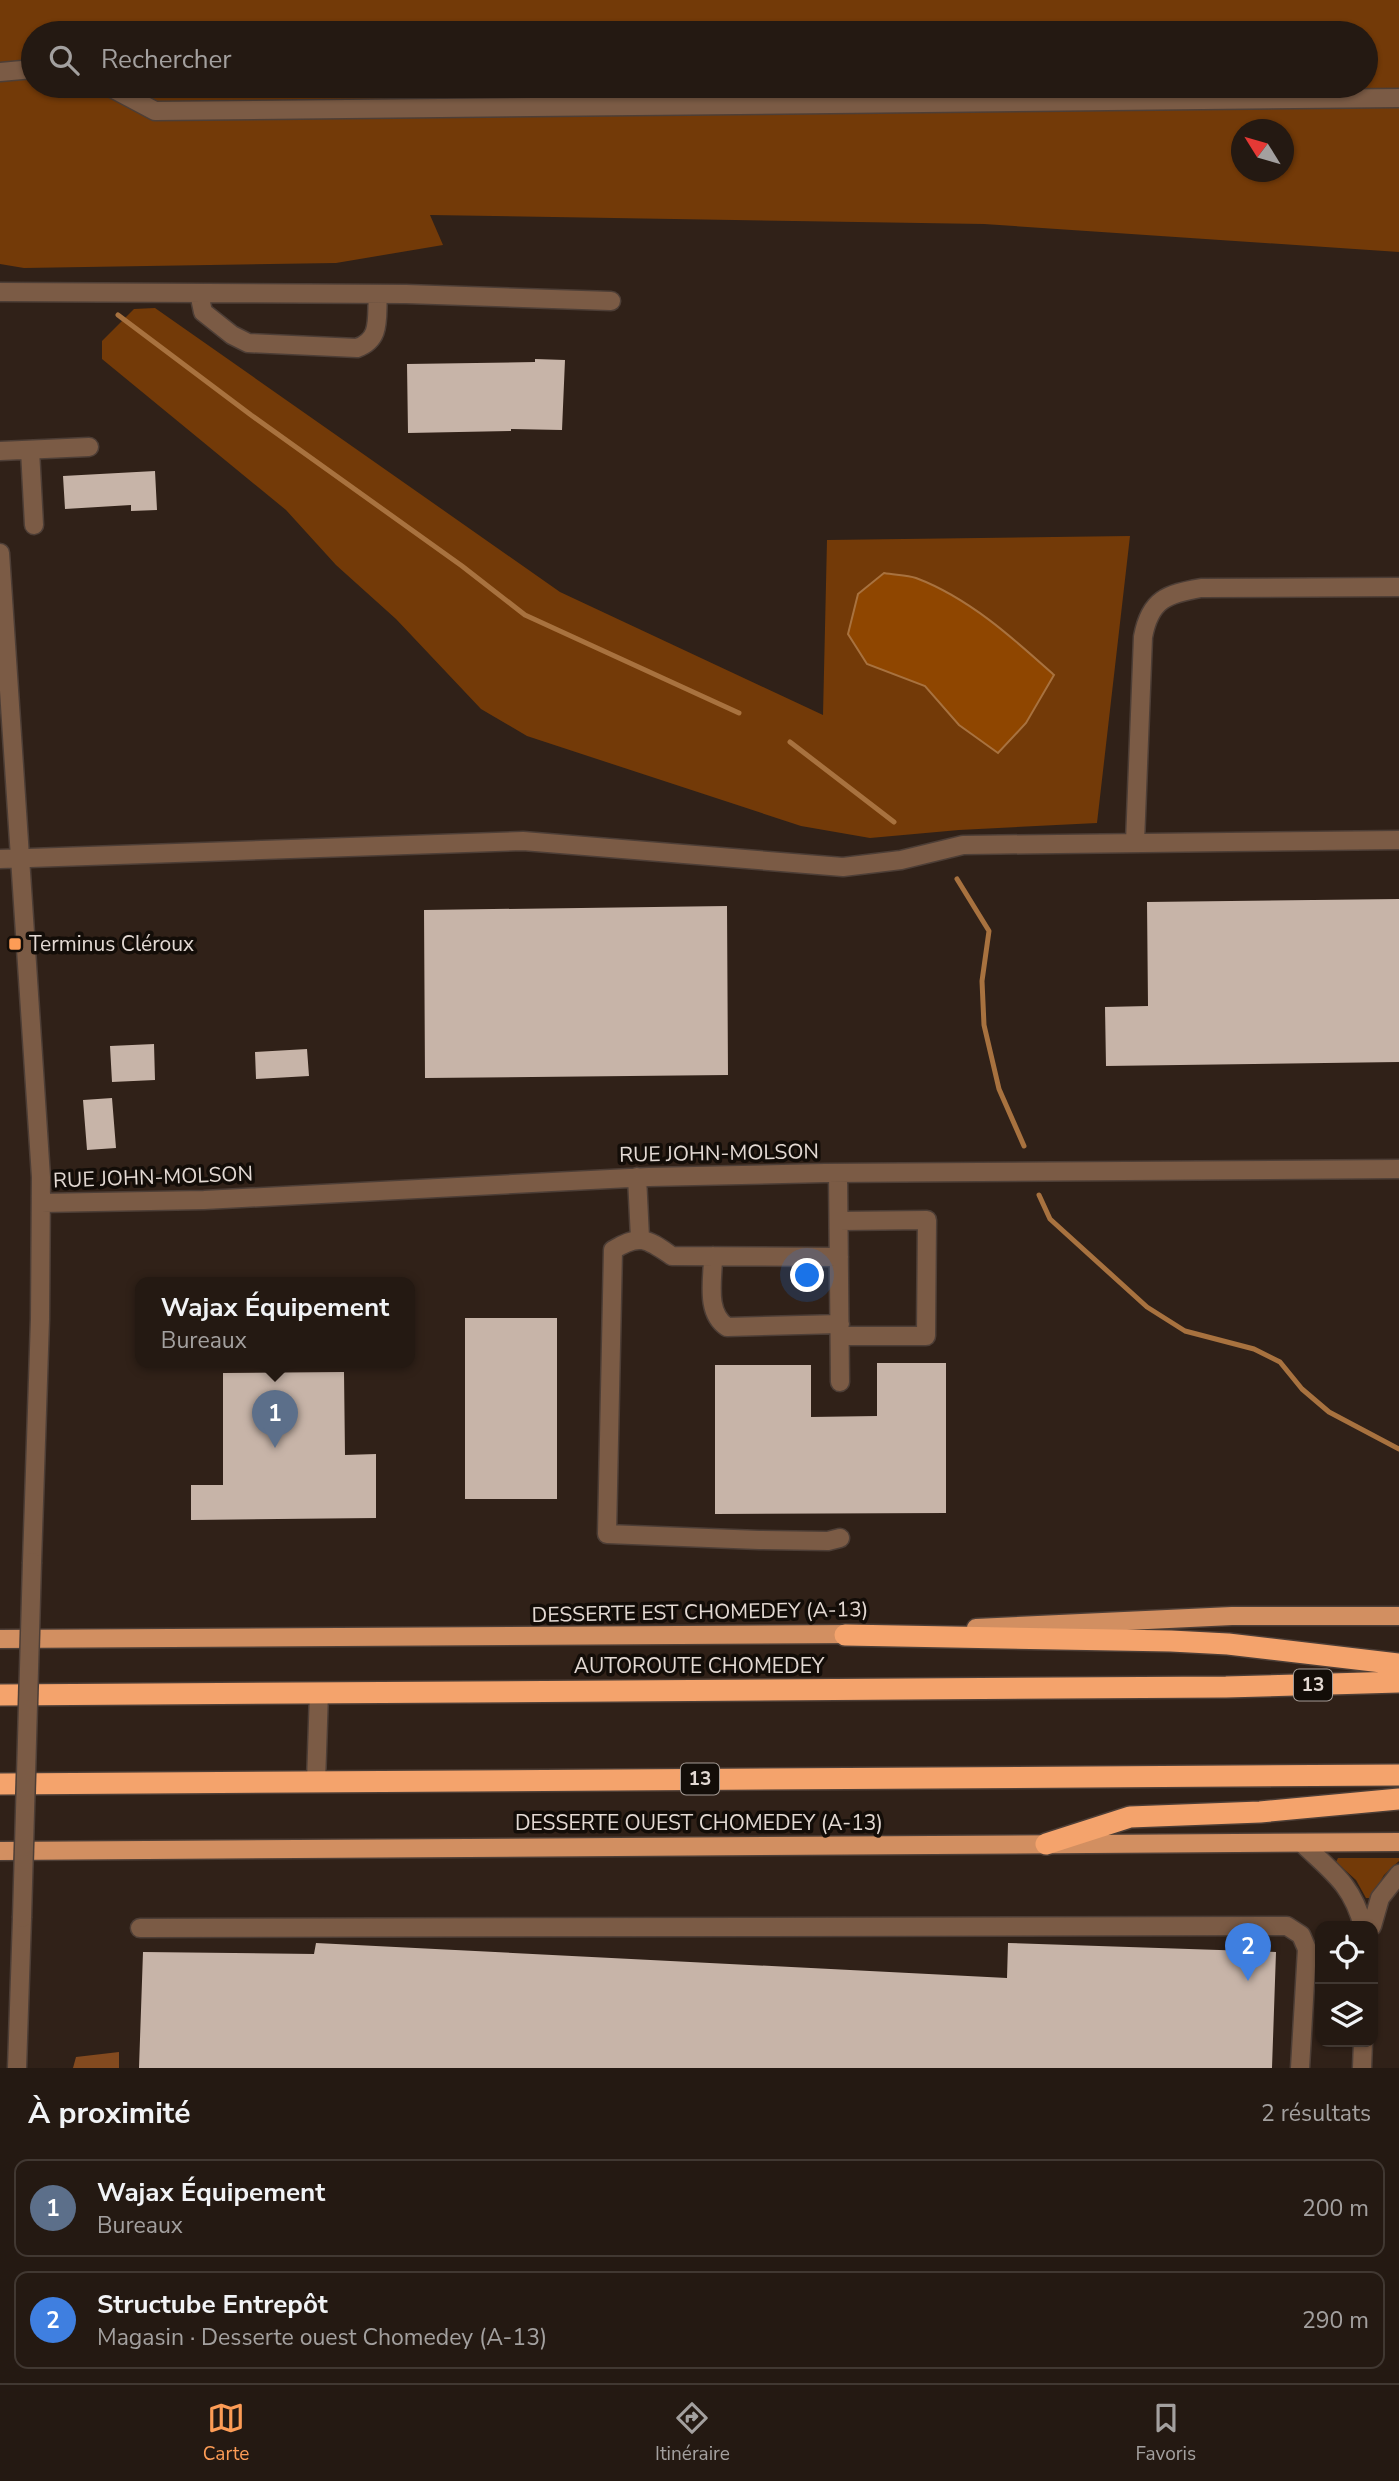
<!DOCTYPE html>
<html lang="fr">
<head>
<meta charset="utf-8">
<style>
	body { margin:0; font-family:"Nunito Sans",sans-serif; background:#302620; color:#f1f3f6 }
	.controls { position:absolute; right:21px; bottom:21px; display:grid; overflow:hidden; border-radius:14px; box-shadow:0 2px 5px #0004 }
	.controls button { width:63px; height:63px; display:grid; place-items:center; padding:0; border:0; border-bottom:2px solid #413832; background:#241912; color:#f1f3f6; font:35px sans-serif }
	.compass { position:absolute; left:1231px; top:119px; width:63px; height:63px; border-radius:50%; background:#241912; box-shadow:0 2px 5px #0004; rotate:307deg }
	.you { position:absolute; left:808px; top:1276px; width:24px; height:24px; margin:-18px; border:5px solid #fff; border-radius:50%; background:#1a73e8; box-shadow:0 0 0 10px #1a73e833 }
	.badge { display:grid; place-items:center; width:46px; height:46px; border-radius:50%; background:#fd9c56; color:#fff; font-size:23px; font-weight:700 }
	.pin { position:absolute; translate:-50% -58px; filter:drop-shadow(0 2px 4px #0008) }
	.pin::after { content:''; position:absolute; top:37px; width:24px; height:21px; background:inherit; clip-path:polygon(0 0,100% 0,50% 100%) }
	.popup { position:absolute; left:135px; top:1277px; width:280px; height:91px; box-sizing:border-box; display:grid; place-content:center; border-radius:14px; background:#241912; filter:drop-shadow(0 2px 5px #0005); font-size:23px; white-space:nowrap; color:#a3a09f }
	.popup b { font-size:26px; color:#f1f3f6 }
	.popup::after { content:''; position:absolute; left:50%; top:100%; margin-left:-14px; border:14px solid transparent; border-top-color:#241912 }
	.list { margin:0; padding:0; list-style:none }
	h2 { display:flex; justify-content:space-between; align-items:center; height:91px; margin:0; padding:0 28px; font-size:30px }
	h2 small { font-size:23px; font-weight:400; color:#a3a09f }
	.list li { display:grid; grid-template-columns:46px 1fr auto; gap:21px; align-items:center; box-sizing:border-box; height:98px; margin:0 14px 14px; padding:0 14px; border:2px solid #413832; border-radius:14px }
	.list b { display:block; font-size:26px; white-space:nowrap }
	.list p { margin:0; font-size:23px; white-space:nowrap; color:#a3a09f }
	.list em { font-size:23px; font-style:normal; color:#a3a09f }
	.icon { flex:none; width:38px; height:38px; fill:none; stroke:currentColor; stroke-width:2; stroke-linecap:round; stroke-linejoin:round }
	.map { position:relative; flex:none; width:1399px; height:2068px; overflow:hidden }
	.search { position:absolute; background:#241912; box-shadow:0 2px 5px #0004; left:21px; right:21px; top:21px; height:77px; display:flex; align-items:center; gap:18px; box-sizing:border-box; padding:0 24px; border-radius:38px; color:#a3a09f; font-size:26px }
	.sheet { height:315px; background:#241912 }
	nav { display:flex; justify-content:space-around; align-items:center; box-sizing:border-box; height:98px; border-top:2px solid #413832; background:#241912; font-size:19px; color:#a3a09f }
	nav a { display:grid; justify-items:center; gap:4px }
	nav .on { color:#fd9c56 }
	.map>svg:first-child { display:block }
	.green { fill:#733a08; fill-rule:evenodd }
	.forest { fill:#834a1f }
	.water { fill:#8f4600; stroke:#a8723f; stroke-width:2 }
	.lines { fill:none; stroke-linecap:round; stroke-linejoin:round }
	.stream { stroke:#a8723f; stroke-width:5 }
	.building { fill:#c7b4a8 }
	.minor-casing { stroke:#4d3e36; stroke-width:21 }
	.major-casing { stroke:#4d3e36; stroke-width:21 }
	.highway-casing { stroke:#4d3e36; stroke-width:24 }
	.minor { stroke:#7b5b45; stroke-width:18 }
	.major { stroke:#d28f61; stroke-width:18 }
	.highway { stroke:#f4a36c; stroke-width:21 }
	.minor-bridge-casing { stroke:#4d3e36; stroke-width:21; stroke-linecap:butt }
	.minor-bridge { stroke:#7b5b45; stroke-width:18 }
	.poi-dot { fill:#fd9c56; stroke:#130d08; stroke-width:2.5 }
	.labels { text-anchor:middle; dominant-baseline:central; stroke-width:7; stroke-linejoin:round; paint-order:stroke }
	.shield { fill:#130d08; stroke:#a59c96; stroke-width:2 }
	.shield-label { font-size:19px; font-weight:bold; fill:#e3d9d3 }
	.poi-label { font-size:21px; fill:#e3d9d3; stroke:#130d08; text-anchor:start }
	.street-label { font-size:21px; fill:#e3d9d3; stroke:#130d08 }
</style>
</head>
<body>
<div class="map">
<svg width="1399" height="2068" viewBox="0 0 1399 2068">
	<rect width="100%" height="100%" fill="#302118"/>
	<path class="green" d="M 0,0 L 1399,0 L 1399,252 L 984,224 L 430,215 L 443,245 L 336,263 L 24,268 L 0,264 ZM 33,33 L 1366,33 L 1366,86 L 33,86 ZM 1242,130 L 1284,130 L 1284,172 L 1242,172 Z
		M 155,308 L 560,592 L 823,715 L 827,540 L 1130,536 L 1097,823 L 959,830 L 870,838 L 801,826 L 527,736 L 481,709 L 396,619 L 336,565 L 286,510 L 102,359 L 102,341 L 134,309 Z
		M 1338,1858 L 1399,1858 L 1399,1861 L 1384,1875 L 1371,1898 L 1366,1898 L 1356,1880 L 1336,1862 Z"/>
	<path class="forest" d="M 119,2052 L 119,2068 L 73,2068 L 76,2057 Z"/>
	<path class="water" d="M 884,573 C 895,575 907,575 916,578 C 969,598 1013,638 1054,675 L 1026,723 L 998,753 L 959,725 L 925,686 L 867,664 L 848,634 L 858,594 Z"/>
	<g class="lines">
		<path class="stream" d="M 118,315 L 251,415 L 462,566 L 525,615 L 739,713
			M 790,742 L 894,822
			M 957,879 L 989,931 L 982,981 L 984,1025 L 999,1089 L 1024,1146
			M 1039,1195 L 1050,1219 L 1147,1307 L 1185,1331 L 1254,1349 L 1280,1362 L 1302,1389 L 1329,1412 L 1399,1449"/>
	</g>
	<path class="building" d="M 535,359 L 565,360 L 562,430 L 511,429 L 511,431 L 408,433 L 407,364 L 535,362 Z
		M 155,471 L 157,510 L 131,511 L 131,505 L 65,509 L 63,476 Z
		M 1399,899 L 1399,1062 L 1106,1066 L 1105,1007 L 1148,1006 L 1147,902 Z
		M 727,906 L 728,1075 L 425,1078 L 424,910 Z
		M 154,1044 L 155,1080 L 112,1082 L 110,1046 Z
		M 307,1049 L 309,1076 L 256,1079 L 255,1052 Z
		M 112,1098 L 116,1148 L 87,1150 L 83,1100 Z
		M 465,1318 L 557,1318 L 557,1499 L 465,1499 Z
		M 877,1363 L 946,1363 L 946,1513 L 715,1514 L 715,1365 L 811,1365 L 811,1417 L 877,1416 Z
		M 344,1372 L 345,1455 L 376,1454 L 376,1518 L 191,1520 L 191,1485 L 223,1485 L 223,1373 Z
		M 316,1943 L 1007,1978 L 1008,1943 L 1276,1952 L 1272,2068 L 139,2068 L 143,1952 L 314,1954 Z"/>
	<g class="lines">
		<g class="minor-casing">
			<path id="minor" d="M 0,72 L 33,69
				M 108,86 L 155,111 L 1399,98
				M 0,292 L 406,294 L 611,301
				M 199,293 L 203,312 L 232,335 L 248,343 L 357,348 C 382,339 376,318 378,294
				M 30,450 L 34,525
				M 0,451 L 89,447
				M 0,553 L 41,1177 L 40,1319 L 32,1562
				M 1135,842 L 1143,637 C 1150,599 1167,594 1201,588 L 1399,587
				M 0,859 L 523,841 L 843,867 L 901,860 L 963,845 L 1399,840
				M 838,1173 L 840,1382
				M 637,1177 L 640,1238
				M 41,1203 L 204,1200 L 649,1177 L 825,1173 L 1399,1169
				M 839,1221 L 927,1220 L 926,1336 L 840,1336
				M 713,1256 C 713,1280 705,1312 727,1327 L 840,1324
				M 839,1257 L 672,1256 C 647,1239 640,1233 613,1250 L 607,1534 L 759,1540 L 828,1541 L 840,1538
				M 316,1782 L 319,1692
				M 1302,1843 C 1332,1872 1352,1884 1363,1926
				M 1372,1926 L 1380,1898 L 1399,1874
				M 140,1928 L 1287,1926 L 1301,1935 L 1307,1949 L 1300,2068
				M 17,2068 L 22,1918
				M 1362,2068 L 1363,2042"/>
		</g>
		<g class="major-casing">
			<path id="major" d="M 976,1628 L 1232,1616 L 1399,1616
				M 0,1639 L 857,1634
				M 0,1851 L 1399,1842"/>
		</g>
		<g class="highway-casing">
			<path id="highway" d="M 845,1635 L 1171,1641 L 1228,1644 L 1399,1664
				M 0,1695 L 1226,1687 L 1399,1682
				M 0,1784 L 1399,1775
				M 1046,1844 L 1130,1817 L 1260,1812 L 1399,1799"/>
		</g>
		<use href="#minor" class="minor"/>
		<use href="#major" class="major"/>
		<use href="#highway" class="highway"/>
		<g class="minor-bridge-casing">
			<path id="minor-bridge" d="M 22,1918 L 32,1562"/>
		</g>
		<use href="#minor-bridge" class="minor-bridge"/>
	</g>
	<rect class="poi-dot" x="8" y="937" width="14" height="14" rx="3.5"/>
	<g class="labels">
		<g class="shield">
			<rect x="1294" y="1669.5" width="38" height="31" rx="5"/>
			<rect x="681" y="1763.5" width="38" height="31" rx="5"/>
		</g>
		<g class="shield-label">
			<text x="1313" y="1685">13</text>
			<text x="700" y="1779">13</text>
		</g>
		<g class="poi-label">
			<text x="29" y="944">Terminus Cléroux</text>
		</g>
		<g class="street-label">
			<text transform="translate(719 1153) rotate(-1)">RUE JOHN-MOLSON</text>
			<text transform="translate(153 1177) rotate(-2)">RUE JOHN-MOLSON</text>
			<text transform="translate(700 1612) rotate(-1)">DESSERTE EST CHOMEDEY (A-13)</text>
			<text x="699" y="1666">AUTOROUTE CHOMEDEY</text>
			<text x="699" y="1823">DESSERTE OUEST CHOMEDEY (A-13)</text>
		</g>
	</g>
</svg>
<div class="controls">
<button><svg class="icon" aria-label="locate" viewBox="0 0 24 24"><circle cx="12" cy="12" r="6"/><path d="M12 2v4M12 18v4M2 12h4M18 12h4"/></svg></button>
<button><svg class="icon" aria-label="layers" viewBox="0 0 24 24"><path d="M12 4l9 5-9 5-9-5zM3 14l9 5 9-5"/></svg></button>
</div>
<svg class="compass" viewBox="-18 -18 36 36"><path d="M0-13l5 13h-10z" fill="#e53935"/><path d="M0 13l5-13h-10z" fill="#a3a09f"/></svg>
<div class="you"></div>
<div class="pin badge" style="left:275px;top:1448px;background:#5c6f8a">1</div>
<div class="popup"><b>Wajax Équipement</b>Bureaux</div>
<div class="pin badge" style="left:1248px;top:1981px;background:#3f7fe0">2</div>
<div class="search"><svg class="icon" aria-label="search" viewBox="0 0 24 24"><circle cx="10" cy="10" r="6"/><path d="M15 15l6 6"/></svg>Rechercher</div>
</div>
<section class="sheet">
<h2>À proximité<small>2 résultats</small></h2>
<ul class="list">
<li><span class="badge" style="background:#5c6f8a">1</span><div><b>Wajax Équipement</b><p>Bureaux</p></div><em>200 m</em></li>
<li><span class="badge" style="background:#3f7fe0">2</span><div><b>Structube Entrepôt</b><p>Magasin · Desserte ouest Chomedey (A-13)</p></div><em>290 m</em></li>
</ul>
</section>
<nav>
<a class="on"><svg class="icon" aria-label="map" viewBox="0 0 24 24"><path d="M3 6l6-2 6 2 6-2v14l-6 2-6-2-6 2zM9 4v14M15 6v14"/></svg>Carte</a>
<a><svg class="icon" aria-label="directions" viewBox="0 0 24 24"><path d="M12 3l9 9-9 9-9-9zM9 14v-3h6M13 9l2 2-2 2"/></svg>Itinéraire</a>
<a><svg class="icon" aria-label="saved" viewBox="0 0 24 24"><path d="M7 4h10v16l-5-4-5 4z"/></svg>Favoris</a>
</nav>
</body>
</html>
